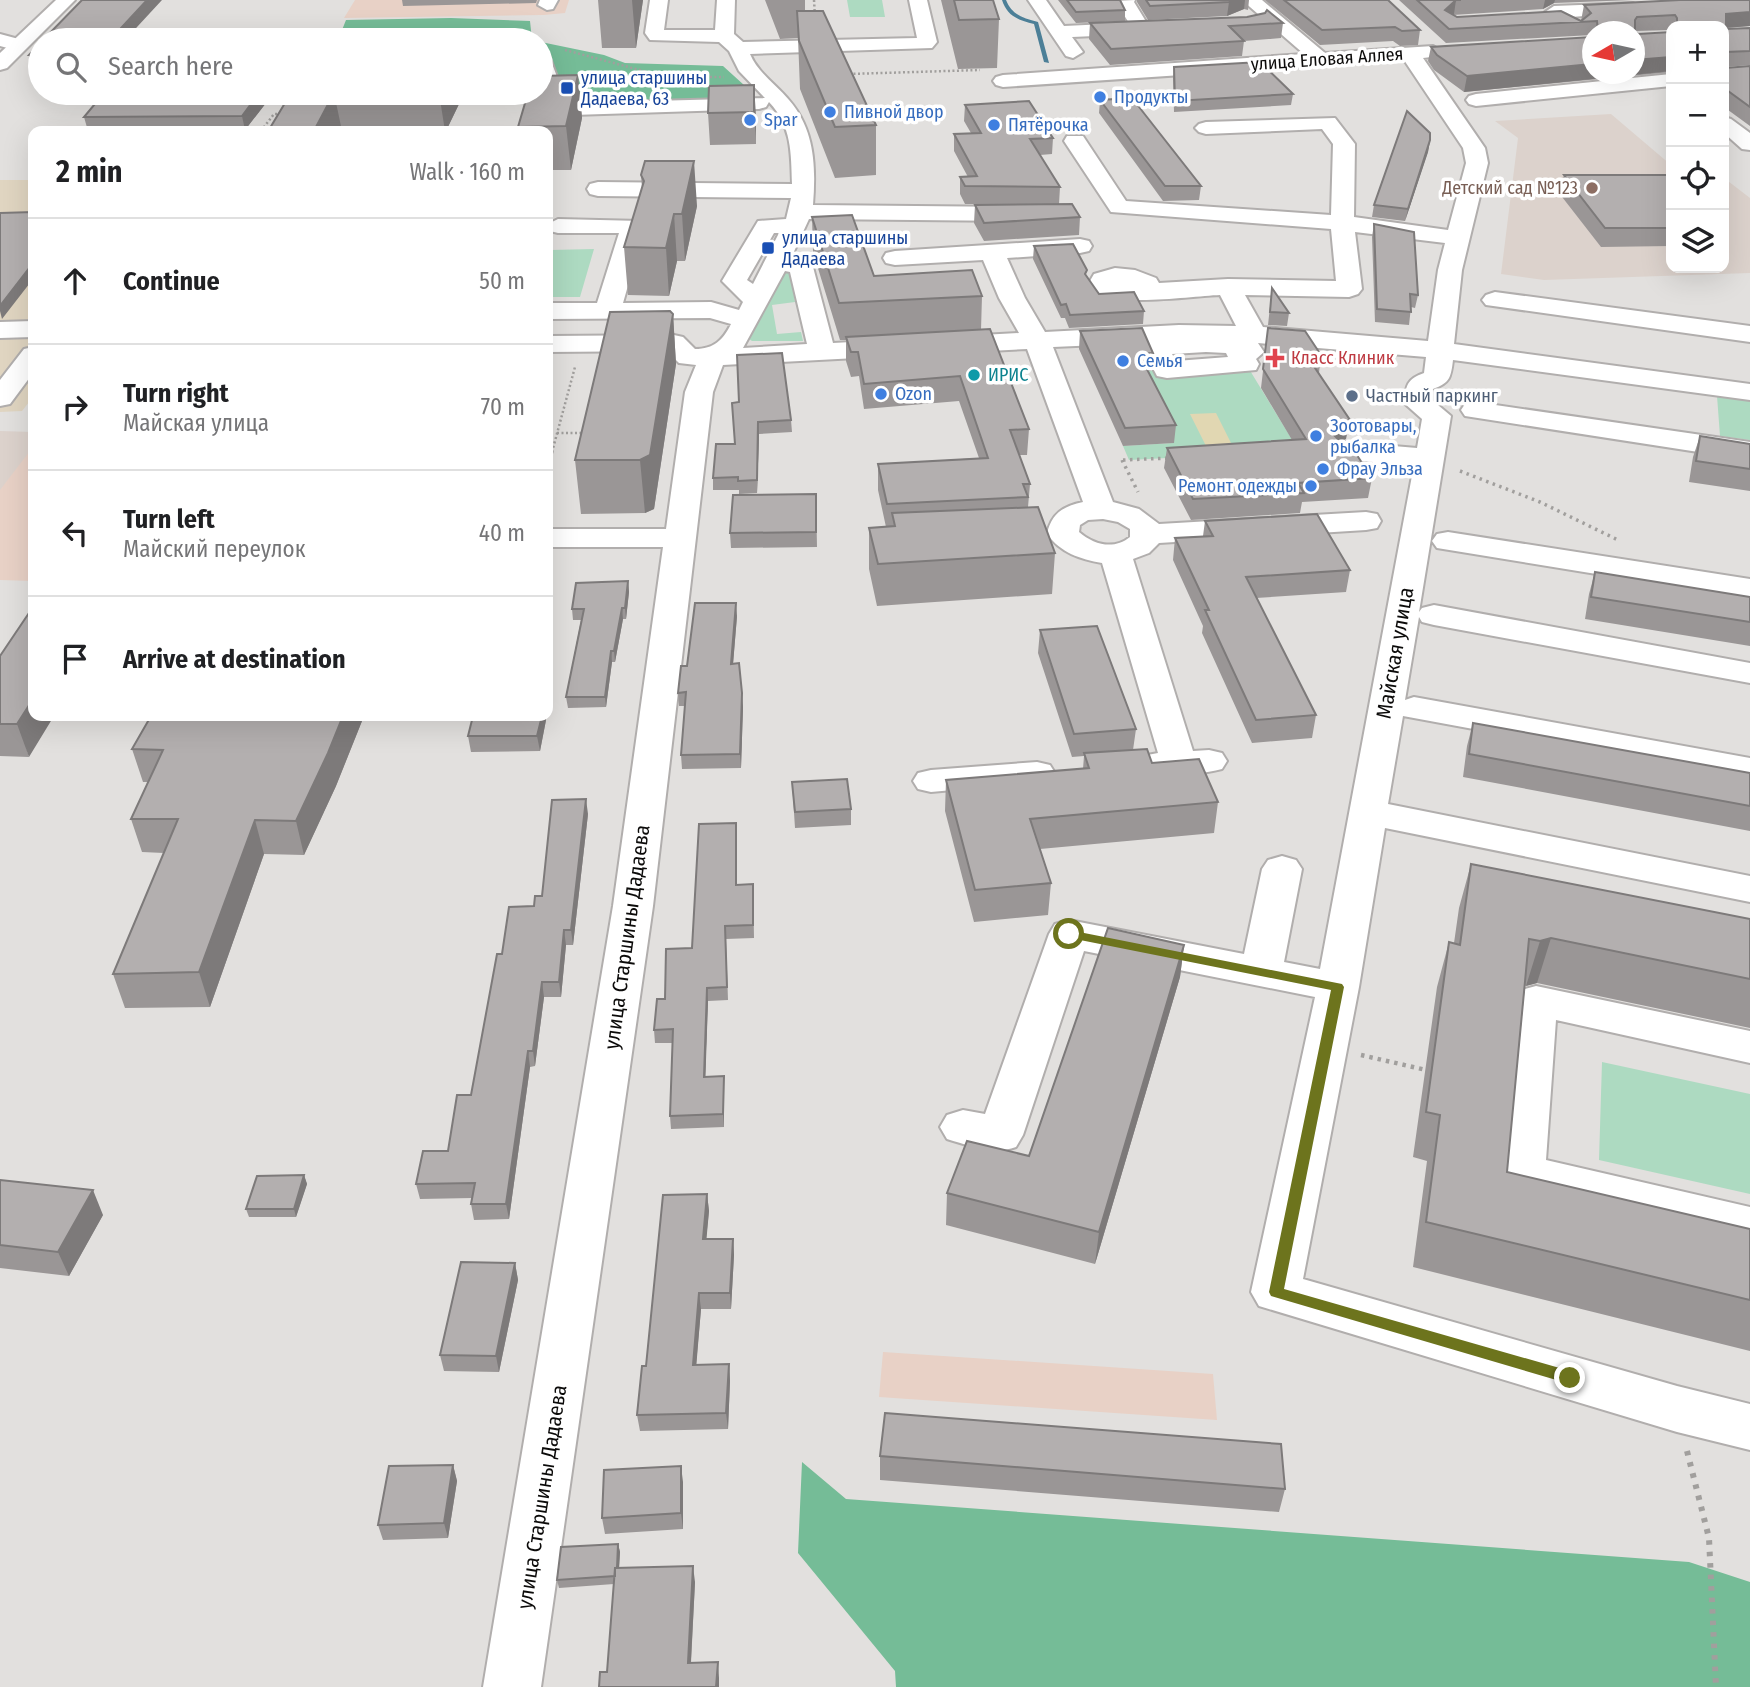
<!DOCTYPE html>
<html lang="en">
<head>
<meta charset="utf-8">
<style>
	body { margin:0; font-family:"Fira Sans Condensed",sans-serif; background:#f6f6f6; color:#202124 }
	.controls { position:absolute; right:21px; top:21px; display:grid; overflow:hidden; border-radius:14px; box-shadow:0 7px 28px #0002 }
	.controls button { width:63px; height:63px; display:grid; place-items:center; padding:0; border:0; border-bottom:2px solid #e0e0e0; background:#fff; color:#202124; font:35px sans-serif }
	.compass { position:absolute; left:1582px; top:21px; width:63px; height:63px; border-radius:50%; background:#fff; box-shadow:0 7px 28px #0002; rotate:261deg }
	.stop { position:absolute; width:21px; height:21px; margin:-16px; border:5px solid #6d741d; border-radius:50%; background:#fff }
	.stop.end { background:#6d741d; border-color:#fff; box-shadow:0 2px 7px #0008 }
	.list { margin:0; padding:0; list-style:none }
	h2 { display:flex; justify-content:space-between; align-items:center; height:91px; margin:0; padding:0 28px; font-size:30px }
	h2 small { font-size:23px; font-weight:400; color:#757577 }
	.list li { display:grid; grid-template-columns:46px 1fr auto; gap:21px; align-items:center; box-sizing:border-box; height:126px; padding:0 28px; border-top:2px solid #e0e0e0 }
	.list b { display:block; font-size:26px; white-space:nowrap }
	.list p { margin:0; font-size:23px; white-space:nowrap; color:#757577 }
	.list em { font-size:23px; font-style:normal; color:#757577 }
	.icon { flex:none; width:38px; height:38px; fill:none; stroke:currentColor; stroke-width:2; stroke-linecap:round; stroke-linejoin:round }
	.map { position:relative; flex:none; width:1750px; height:1687px; overflow:hidden }
	.search { position:absolute; background:#fff; box-shadow:0 7px 28px #0002; left:28px; top:28px; width:525px; height:77px; display:flex; align-items:center; gap:18px; box-sizing:border-box; padding:0 24px; border-radius:38px; color:#757577; font-size:26px }
	.panel { position:absolute; background:#fff; box-shadow:0 7px 28px #0002; left:28px; top:126px; width:525px; height:595px; border-radius:14px }
	.map>svg:first-child { display:block }
	.commercial { fill:#e0d5c1 }
	.industrial { fill:#e8d1c6 }
	.built { fill:#dcd2cc }
	.green { fill:#addac1 }
	.forest { fill:#75bc97 }
	.sand { fill:#e1d7b2 }
	.lines { fill:none; stroke-linecap:round; stroke-linejoin:round }
	.stream { fill:#4c7f97; fill-rule:evenodd }
	.minor-casing { stroke:#b1aead; stroke-width:4 }
	.major-casing { stroke:#b1aead; stroke-width:4 }
	.path-far3 { stroke:#a19f9d; stroke-width:2.5; stroke-dasharray:2 2.5; stroke-linecap:butt }
	.path-far2 { stroke:#a19f9d; stroke-width:3.5; stroke-dasharray:2.5 4.5; stroke-linecap:butt }
	.path-far1 { stroke:#a19f9d; stroke-width:4.5; stroke-dasharray:3.5 5; stroke-linecap:butt }
	.path { stroke:#a19f9d; stroke-width:6; stroke-dasharray:4.5 7; stroke-linecap:butt }
	.minor { fill:#fff; fill-rule:evenodd }
	.major { fill:#fff; fill-rule:evenodd }
	.wall { fill:#9a9696 }
	.shaded-wall { fill:#7d7a7a }
	.building { fill:#b3afaf; stroke:#7d7a7a; stroke-width:2 }
	.route { fill:#6d741d }
	.transit-dot { fill:#1a4fb4; stroke:#fff; stroke-width:2.5 }
	.shop-dot { fill:#3f7fe0; stroke:#fff; stroke-width:2.5 }
	.education-dot { fill:#8d6e63; stroke:#fff; stroke-width:2.5 }
	.health-dot { fill:#e0444e; stroke:#fff; stroke-width:2.5 }
	.culture-dot { fill:#0f9aa8; stroke:#fff; stroke-width:2.5 }
	.service-dot { fill:#5c6f8a; stroke:#fff; stroke-width:2.5 }
	.labels { text-anchor:middle; dominant-baseline:central; stroke-width:7; stroke-linejoin:round; paint-order:stroke }
	.far-street-label { font-size:18px; fill:#0c0b0a; stroke:#fff }
	.far-transit-label { font-size:18px; fill:#164399; stroke:#fff; text-anchor:start }
	.far-shop-label { font-size:18px; fill:#366cbe; stroke:#fff; text-anchor:start }
	.far-education-label { font-size:18px; fill:#785e54; stroke:#fff; text-anchor:end }
	.far-health-label { font-size:18px; fill:#be3a42; stroke:#fff; text-anchor:start }
	.far-culture-label { font-size:18px; fill:#0d838f; stroke:#fff; text-anchor:start }
	.far-service-label { font-size:18px; fill:#4e5e75; stroke:#fff; text-anchor:start }
	.street-label { font-size:21px; fill:#0c0b0a; stroke:#fff }
</style>
</head>
<body>
<div class="map">
<svg width="1750" height="1687" viewBox="0 0 1750 1687">
	<rect width="100%" height="100%" fill="#e2e0de"/>
	<path class="commercial" d="M 0,180 L 33,180 L 33,397 L 22,411 L 0,412 Z"/>
	<path class="industrial" d="M 355,0 L 569,0 L 565,13 L 544,15 L 344,18 Z
		M 33,445 L 33,581 L 0,580 L 0,489 Z
		M 883,1352 L 1213,1374 L 1217,1420 L 879,1397 Z"/>
	<path class="built" d="M 1611,114 L 1671,165 L 1671,268 L 1724,268 L 1724,178 L 1750,198 L 1750,273 L 1544,280 L 1501,274 L 1518,138 L 1495,121 Z
		M 0,431 L 33,432 L 33,447 L 0,490 Z"/>
	<path class="green" d="M 847,0 L 882,0 L 885,17 L 850,17 Z
		M 594,249 L 580,297 L 548,297 L 550,250 Z
		M 783,268 L 790,270 L 795,302 L 772,305 L 777,334 L 801,332 L 803,341 L 752,341 L 746,337 Z
		M 1246,364 L 1299,451 L 1129,460 L 1123,446 L 1173,443 L 1138,371 Z
		M 1717,396 L 1750,401 L 1750,440 L 1720,436 Z
		M 1602,1062 L 1750,1094 L 1750,1194 L 1599,1160 Z"/>
	<path class="forest" d="M 451,18 L 530,21 L 532,40 L 338,40 L 346,20 Z
		M 541,42 L 604,55 L 625,63 L 723,66 L 755,95 L 639,104 L 575,98 L 572,83 L 541,75 Z
		M 802,1462 L 846,1499 L 1689,1562 L 1750,1582 L 1750,1687 L 896,1687 L 895,1671 L 798,1553 Z"/>
	<path class="sand" d="M 1216,413 L 1234,449 L 1208,450 L 1190,414 Z"/>
	<g class="lines">
		<path class="stream" d="M 1002,0 L 1006,0 C 1012,15 1023,18 1038,22 L 1049,63 L 1044,62 L 1034,24 C 1018,20 1007,16 1002,0 Z"/>
		<g class="minor-casing">
			<path id="minor" d="M 540,0 L 558,0 L 553,9 L 547,10 L 538,5 Z
				M 650,0 L 668,0 L 664,30 L 715,30 L 717,0 L 735,0 L 734,34 L 743,42 L 917,38 L 909,0 L 927,0 L 937,42 L 932,48 L 750,54 C 758,73 776,84 789,100 C 815,130 816,167 813,205 L 1026,207 L 1034,209 L 1038,214 L 1034,219 L 1026,221 L 809,219 L 791,258 L 810,262 L 813,267 L 833,343 L 1019,333 L 999,298 L 983,260 L 895,265 L 886,263 L 883,258 L 886,253 L 895,251 L 1080,239 L 1089,241 L 1092,246 L 1089,251 L 1080,253 L 1007,258 L 1025,298 L 1045,332 L 1179,325 L 1236,326 L 1220,295 C 1190,296 1104,310 1087,286 L 1094,274 L 1115,268 L 1135,270 L 1156,278 L 1159,283 L 1228,279 L 1336,281 L 1331,229 L 1111,212 L 1064,141 L 1067,136 L 1083,136 L 1126,201 L 1331,215 L 1333,144 L 1322,129 L 1206,134 L 1199,132 L 1195,128 L 1199,124 L 1206,122 L 1335,118 L 1355,144 L 1354,217 L 1448,230 L 1466,163 L 1463,148 L 1404,60 L 1003,87 L 996,85 L 993,81 L 996,77 L 1003,75 L 1304,54 L 1242,0 L 1262,0 L 1325,53 L 1433,46 L 1443,52 L 1440,56 L 1423,58 L 1485,148 L 1488,163 L 1462,270 L 1454,344 L 1750,384 L 1750,400 L 1453,360 C 1451,377 1450,383 1433,389 L 1432,400 L 1451,416 L 1419,612 L 1422,608 L 1434,605 L 1750,663 L 1750,683 L 1434,625 L 1422,622 L 1419,617 L 1405,700 L 1414,697 L 1750,758 L 1750,780 L 1403,716 L 1388,804 L 1750,876 L 1750,902 L 1385,828 L 1359,987 L 1303,1279 L 1677,1386 L 1750,1404 L 1750,1450 L 1677,1432 L 1259,1306 L 1251,1292 L 1315,997 L 1084,951 L 1023,1135 L 1016,1147 C 993,1155 970,1146 947,1139 L 940,1127 L 947,1115 L 963,1110 L 985,1114 L 1049,934 L 1055,924 L 1069,920 L 1244,954 L 1262,869 L 1268,860 L 1282,856 L 1296,860 L 1302,869 L 1284,962 L 1320,969 L 1414,465 L 1346,460 L 1336,457 L 1331,451 L 1336,445 L 1346,442 L 1417,448 L 1422,419 L 1404,403 C 1406,385 1407,379 1424,373 L 1426,357 L 1258,343 L 1264,352 L 1256,359 L 1259,364 L 1256,370 L 1167,378 L 1157,376 L 1142,347 L 1145,343 L 1053,347 L 1113,502 L 1139,509 L 1159,524 L 1366,512 L 1377,514 L 1381,521 L 1377,528 L 1366,530 L 1159,543 L 1149,553 L 1133,559 L 1193,751 L 1209,750 L 1222,753 L 1227,761 L 1222,769 C 1197,775 1162,779 1137,773 L 1132,765 L 1137,757 L 1158,753 L 1102,563 C 1080,559 1061,553 1047,534 C 1051,514 1063,506 1083,502 L 1027,349 L 723,365 L 713,392 L 653,906 L 541,1687 L 483,1687 L 613,906 L 663,547 L 548,547 L 548,529 L 666,529 L 685,392 L 696,365 L 679,363 L 667,351 L 548,352 L 548,336 L 674,335 L 683,337 L 695,349 C 714,349 723,340 731,324 L 710,318 L 548,319 L 548,303 L 597,303 L 619,233 L 558,233 L 550,231 L 548,224 L 558,219 L 641,221 L 645,226 L 623,303 L 711,302 L 739,310 L 743,302 L 722,281 L 758,221 L 786,219 L 791,198 L 598,196 L 590,194 L 587,189 L 590,184 L 598,182 L 792,184 C 791,153 792,126 769,102 L 766,107 L 759,109 L 573,115 L 566,113 L 554,101 L 405,103 L 398,101 L 395,97 L 398,93 L 541,93 L 541,51 L 548,53 L 559,82 L 578,103 L 765,98 L 739,71 L 729,51 L 719,42 L 650,40 L 645,33 ZM 1355,232 L 1445,243 L 1438,270 L 1428,341 L 1263,327 L 1245,295 L 1349,297 L 1358,294 L 1362,289 ZM 774,233 L 779,233 L 753,284 L 747,280 ZM 785,271 L 790,272 L 807,344 L 743,348 ZM 1206,352 L 1226,353 L 1228,357 L 1176,361 L 1172,354 ZM 1103,519 L 1118,522 L 1130,529 L 1130,537 C 1114,550 1094,545 1079,532 L 1080,525 L 1088,520 Z
				M 1028,0 L 1046,0 L 1064,26 L 1129,23 L 1115,1 L 1135,0 L 1134,2 L 1150,28 L 1141,34 L 1072,37 L 1083,52 L 1073,58 L 1066,56 Z
				M 1633,3 L 1642,8 L 1639,12 L 1571,17 L 1569,21 L 1562,23 L 1545,12 L 1554,6 Z
				M 0,34 L 26,41 L 29,45 L 19,51 L 0,46 Z
				M 1671,74 L 1671,86 L 1476,106 L 1469,104 L 1466,100 L 1469,96 L 1476,94 Z
				M 1724,117 L 1731,119 L 1750,133 L 1750,150 L 1742,149 L 1724,133 Z
				M 1495,292 L 1750,326 L 1750,342 L 1486,305 L 1482,300 L 1486,295 Z
				M 33,321 L 33,337 L 0,338 L 0,322 Z
				M 33,347 L 33,373 L 10,404 L 0,406 L 0,380 L 24,349 Z
				M 1475,402 L 1750,442 L 1750,460 L 1465,416 L 1461,410 L 1465,404 Z
				M 1448,532 L 1750,579 L 1750,599 L 1437,548 L 1432,541 L 1437,534 Z
				M 1037,762 L 1050,765 L 1055,773 L 1050,781 L 931,792 L 918,789 L 913,781 L 918,773 L 931,770 Z
				M 1536,986 L 1750,1031 L 1750,1063 L 1556,1020 L 1546,1160 L 1750,1207 L 1750,1245 L 1506,1185 L 1499,1172 L 1515,1001 L 1521,990 Z"/>
		</g>
		<g class="major-casing">
			<path id="major" d="M 56,0 L 75,0 L 7,68 L 0,70 L 0,53 Z"/>
		</g>
		<path class="path-far3" d="M 814,0 L 815,17
			M 565,50 L 666,77 L 724,77
			M 849,74 L 980,70
			M 261,131 L 274,114 L 283,114
			M 557,433 L 584,433
			M 552,452 L 575,367"/>
		<path class="path-far2" d="M 1122,460 L 1138,492
			M 1123,460 L 1171,458
			M 548,467 L 552,451
			M 1460,471 L 1540,502 L 1618,540"/>
		<path class="path-far1" d="M 1361,1055 L 1426,1070"/>
		<path class="path" d="M 1687,1451 L 1709,1538 L 1716,1687"/>
		<use href="#minor" class="minor"/>
		<use href="#major" class="major"/>
	</g>
	<path class="wall" d="M 402,0 L 537,0 L 536,3 L 403,6 Z
		M 598,0 L 643,0 L 636,48 L 602,48 Z
		M 765,0 L 805,0 L 805,11 L 876,125 L 876,175 L 835,178 L 800,89 L 798,38 L 780,39 Z
		M 941,0 L 993,0 L 999,19 L 997,68 L 958,69 Z
		M 1058,0 L 1120,0 L 1125,10 L 1125,21 L 1076,23 Z
		M 1137,0 L 1249,0 L 1248,10 L 1244,9 L 1227,16 L 1148,20 L 1137,2 Z
		M 1265,0 L 1388,0 L 1420,30 L 1418,45 L 1400,46 L 1393,41 L 1320,45 Z
		M 1399,0 L 1633,0 L 1554,3 L 1543,9 L 1453,15 L 1457,17 L 1581,21 L 1584,5 L 1680,0 L 1750,26 L 1726,28 L 1726,29 L 1750,28 L 1750,65 L 1726,67 L 1726,68 L 1750,66 L 1750,126 L 1724,107 L 1724,26 L 1671,26 L 1671,30 L 1635,31 L 1638,34 L 1671,32 L 1671,72 L 1464,92 L 1434,70 L 1428,61 L 1431,47 L 1592,37 L 1634,32 L 1592,32 L 1592,35 L 1446,43 Z
		M 1090,23 L 1283,23 L 1281,38 L 1244,41 L 1242,56 L 1110,65 L 1089,39 Z
		M 40,43 L 40,69 L 32,69 L 29,55 Z
		M 1174,67 L 1293,94 L 1291,105 L 1174,112 L 1173,78 Z
		M 578,75 L 582,118 L 571,170 L 548,170 L 548,131 L 518,131 L 518,127 Z
		M 754,85 L 756,144 L 710,145 L 708,113 Z
		M 291,93 L 457,93 L 459,104 L 446,131 L 271,131 L 270,128 Z
		M 1100,100 L 1201,186 L 1199,200 L 1163,201 L 1099,113 Z
		M 266,103 L 245,130 L 88,131 L 84,117 Z
		M 965,105 L 1053,138 L 1052,154 L 1040,155 L 1060,187 L 1059,204 L 965,204 L 960,194 L 960,177 L 968,177 L 954,151 L 954,134 L 971,133 L 964,121 Z
		M 1430,140 L 1428,152 L 1405,221 L 1372,217 L 1374,205 Z
		M 641,175 L 697,206 L 685,261 L 677,261 L 669,296 L 628,295 L 624,247 L 642,188 Z
		M 1564,175 L 1671,175 L 1671,246 L 1601,247 L 1559,193 Z
		M 975,205 L 1080,217 L 1079,235 L 984,241 L 974,223 Z
		M 812,217 L 874,276 L 982,296 L 981,330 L 1029,429 L 1027,455 L 1019,455 L 1030,484 L 1028,507 L 1055,553 L 1052,594 L 877,606 L 869,569 L 869,528 L 886,527 L 878,490 L 878,464 L 979,458 L 959,401 L 864,409 L 859,376 L 851,377 L 846,361 L 846,340 L 840,340 L 813,252 Z
		M 1374,224 L 1418,295 L 1415,308 L 1411,307 L 1409,325 L 1375,322 L 1372,237 Z
		M 1034,246 L 1086,275 L 1099,294 L 1144,311 L 1143,324 L 1069,328 L 1065,318 L 1061,318 L 1033,259 Z
		M 1272,288 L 1289,313 L 1287,326 L 1268,325 Z
		M 673,314 L 676,364 L 654,509 L 645,513 L 581,514 L 575,460 Z
		M 1268,328 L 1321,355 L 1319,373 L 1346,439 L 1342,441 L 1372,478 L 1368,498 L 1302,502 L 1300,513 L 1191,520 L 1164,468 L 1167,448 L 1292,440 L 1261,388 Z
		M 1080,331 L 1153,353 L 1151,371 L 1148,371 L 1176,425 L 1174,443 L 1123,446 L 1079,349 Z
		M 732,403 L 791,420 L 792,432 L 759,434 L 757,493 L 739,494 L 739,490 L 713,490 L 713,478 L 735,444 Z
		M 1700,436 L 1750,444 L 1750,491 L 1689,482 L 1693,457 Z
		M 816,494 L 817,547 L 731,548 L 730,533 Z
		M 1205,521 L 1350,570 L 1346,592 L 1256,598 L 1316,715 L 1312,738 L 1252,743 L 1202,633 L 1203,626 L 1173,560 L 1175,538 L 1203,536 Z
		M 1595,572 L 1750,597 L 1750,646 L 1585,619 L 1589,594 Z
		M 628,581 L 629,592 L 626,619 L 623,619 L 615,662 L 612,662 L 606,707 L 568,708 L 566,697 L 581,620 L 573,620 L 572,609 Z
		M 737,616 L 733,663 L 743,707 L 741,768 L 682,769 L 681,755 L 685,706 L 679,706 L 678,693 L 687,666 Z
		M 1040,630 L 1136,729 L 1133,750 L 1152,763 L 1218,802 L 1214,833 L 1040,849 L 1051,883 L 1048,915 L 974,922 L 945,811 L 946,780 L 1083,769 L 1084,756 L 1072,757 L 1038,653 Z
		M 0,656 L 29,757 L 0,756 Z
		M 151,716 L 364,716 L 336,786 L 304,855 L 264,854 L 210,1007 L 125,1008 L 113,974 L 164,853 L 142,852 L 131,819 L 148,782 L 143,782 L 132,749 Z
		M 546,720 L 540,751 L 471,752 L 468,736 Z
		M 1473,723 L 1750,773 L 1750,831 L 1463,777 L 1467,746 Z
		M 792,782 L 851,809 L 851,825 L 795,828 Z
		M 588,814 L 573,945 L 566,945 L 561,997 L 544,997 L 535,1066 L 530,1067 L 509,1219 L 474,1220 L 471,1204 L 472,1198 L 420,1199 L 416,1184 L 448,1151 L 471,1095 L 502,954 L 534,906 L 542,896 Z
		M 737,836 L 737,885 L 753,884 L 754,938 L 726,939 L 728,1000 L 708,1001 L 705,1077 L 724,1089 L 724,1127 L 671,1129 L 670,1116 L 673,1043 L 655,1043 L 654,1030 L 665,999 L 692,948 Z
		M 1471,864 L 1750,919 L 1750,1028 L 1537,983 L 1525,986 L 1507,1172 L 1750,1229 L 1750,1351 L 1413,1267 L 1427,1161 L 1413,1157 L 1437,987 L 1449,942 L 1454,943 L 1459,908 Z
		M 1184,945 L 1180,977 L 1095,1264 L 946,1225 L 947,1193 L 1029,1156 Z
		M 304,1175 L 307,1184 L 296,1217 L 249,1217 L 246,1209 Z
		M 0,1180 L 103,1215 L 69,1276 L 0,1268 Z
		M 707,1194 L 709,1211 L 706,1239 L 733,1239 L 734,1255 L 731,1309 L 701,1309 L 696,1365 L 729,1364 L 730,1381 L 728,1429 L 640,1431 L 637,1415 L 646,1366 Z
		M 515,1263 L 518,1280 L 499,1372 L 444,1371 L 440,1355 Z
		M 880,1456 L 1285,1489 L 1279,1512 L 880,1480 Z
		M 453,1465 L 457,1481 L 448,1538 L 383,1540 L 378,1525 Z
		M 683,1482 L 683,1529 L 605,1534 L 602,1518 Z
		M 618,1544 L 620,1552 L 619,1568 L 695,1582 L 691,1663 L 719,1678 L 719,1687 L 599,1687 L 607,1672 L 614,1584 L 559,1588 L 557,1580 Z"/>
	<path class="shaded-wall" d="M 147,0 L 162,0 L 125,40 L 110,40 Z
		M 632,0 L 643,0 L 636,48 Z
		M 1234,0 L 1245,0 L 1244,9 L 1227,16 L 1229,2 Z
		M 1456,0 L 1454,14 L 1443,24 L 1445,10 Z
		M 1545,0 L 1555,0 L 1554,3 L 1543,9 Z
		M 1750,12 L 1750,26 L 1724,28 L 1726,14 Z
		M 1671,57 L 1671,71 L 1464,92 L 1467,76 L 1592,64 L 1592,74 L 1634,74 L 1634,60 Z
		M 578,75 L 582,118 L 571,170 L 566,126 Z
		M 754,85 L 756,116 L 756,144 L 754,112 Z
		M 259,93 L 264,93 L 266,103 L 245,130 L 242,116 Z
		M 334,93 L 342,131 L 317,131 L 316,127 Z
		M 439,93 L 457,93 L 459,104 L 446,131 L 445,131 Z
		M 1430,140 L 1428,152 L 1405,221 L 1408,209 Z
		M 694,161 L 697,206 L 685,261 L 682,214 Z
		M 674,214 L 677,261 L 669,296 L 666,248 Z
		M 33,263 L 33,279 L 2,319 L 0,311 L 0,306 Z
		M 673,314 L 676,364 L 654,509 L 645,513 L 640,460 Z
		M 1350,420 L 1346,439 L 1334,443 L 1332,433 L 1337,424 Z
		M 758,422 L 759,434 L 757,493 L 757,480 Z
		M 628,581 L 629,592 L 626,619 L 625,608 Z
		M 736,603 L 737,616 L 732,677 L 731,664 Z
		M 622,608 L 623,619 L 615,662 L 614,651 Z
		M 611,651 L 612,662 L 606,707 L 605,697 Z
		M 742,693 L 743,707 L 741,768 L 740,754 Z
		M 33,699 L 33,716 L 54,716 L 29,757 L 17,724 Z
		M 343,716 L 364,716 L 336,786 L 304,855 L 296,821 Z
		M 542,716 L 546,716 L 546,720 L 540,751 L 537,736 Z
		M 586,799 L 588,814 L 573,945 L 571,930 Z
		M 255,820 L 264,854 L 210,1007 L 199,972 Z
		M 736,823 L 737,836 L 737,898 L 736,885 Z
		M 564,930 L 566,945 L 561,997 L 559,982 Z
		M 1551,938 L 1537,983 L 1526,986 L 1540,941 Z
		M 1184,945 L 1180,977 L 1095,1264 L 1099,1232 Z
		M 542,982 L 544,997 L 535,1066 L 533,1051 Z
		M 707,988 L 708,1001 L 705,1090 L 704,1077 Z
		M 528,1051 L 530,1067 L 509,1219 L 506,1204 Z
		M 724,1076 L 724,1127 L 723,1114 Z
		M 304,1175 L 307,1184 L 296,1217 L 294,1209 Z
		M 93,1190 L 103,1215 L 69,1276 L 58,1252 Z
		M 707,1194 L 709,1211 L 705,1255 L 703,1239 Z
		M 733,1239 L 734,1255 L 731,1309 L 730,1293 Z
		M 515,1263 L 518,1280 L 499,1372 L 496,1356 Z
		M 699,1293 L 701,1309 L 695,1381 L 693,1365 Z
		M 729,1364 L 730,1381 L 728,1429 L 726,1413 Z
		M 453,1465 L 457,1481 L 448,1538 L 444,1523 Z
		M 681,1466 L 683,1482 L 683,1529 L 681,1513 Z
		M 618,1544 L 620,1552 L 618,1584 L 617,1576 Z
		M 693,1566 L 695,1582 L 690,1678 L 688,1663 Z
		M 718,1662 L 719,1678 L 719,1687 L 716,1687 Z"/>
	<path class="building" d="M 82,0 L 147,0 L 110,40 L 43,40 Z
		M 954,0 L 993,0 L 999,19 L 959,20 Z
		M 1067,0 L 1120,0 L 1125,10 L 1076,12 Z
		M 1146,0 L 1234,0 L 1229,2 L 1150,6 Z
		M 1284,0 L 1388,0 L 1420,30 L 1402,31 L 1395,27 L 1322,30 Z
		M 1417,0 L 1461,0 L 1456,0 L 1445,10 L 1457,17 L 1561,11 L 1581,21 L 1591,13 L 1584,5 L 1680,0 L 1750,0 L 1750,12 L 1726,14 L 1726,29 L 1750,28 L 1750,51 L 1726,52 L 1726,68 L 1750,66 L 1750,107 L 1724,88 L 1724,26 L 1677,26 L 1677,18 L 1675,15 L 1637,17 L 1635,20 L 1635,31 L 1638,34 L 1671,32 L 1671,57 L 1634,60 L 1634,32 L 1598,32 L 1597,21 L 1449,29 Z
		M 1267,10 L 1283,23 L 1229,26 L 1244,41 L 1111,49 L 1090,23 L 1247,17 L 1265,13 Z
		M 797,11 L 823,11 L 876,125 L 835,127 L 799,41 Z
		M 1592,37 L 1592,64 L 1467,76 L 1437,55 L 1431,47 Z
		M 40,43 L 40,55 L 29,55 Z
		M 1260,62 L 1293,94 L 1175,101 L 1174,67 Z
		M 578,75 L 566,126 L 518,127 L 528,93 L 541,93 L 541,76 Z
		M 754,85 L 754,112 L 708,113 L 709,86 Z
		M 104,93 L 259,93 L 242,116 L 84,117 Z
		M 291,93 L 334,93 L 316,127 L 270,128 Z
		M 1132,98 L 1201,186 L 1165,186 L 1100,100 Z
		M 1029,101 L 1053,138 L 1030,139 L 1060,187 L 965,186 L 960,177 L 977,176 L 954,134 L 981,133 L 965,105 Z
		M 1407,111 L 1430,133 L 1430,140 L 1408,209 L 1374,205 Z
		M 645,161 L 694,161 L 682,214 L 674,214 L 666,248 L 624,247 L 644,181 L 641,175 Z
		M 1564,175 L 1671,175 L 1671,228 L 1605,228 Z
		M 1072,204 L 1080,217 L 984,223 L 975,205 Z
		M 33,212 L 33,263 L 0,306 L 0,213 Z
		M 852,215 L 874,276 L 972,270 L 982,296 L 839,303 L 812,217 Z
		M 1374,224 L 1414,232 L 1418,295 L 1410,294 L 1411,312 L 1377,309 Z
		M 1073,244 L 1087,270 L 1085,274 L 1099,294 L 1134,292 L 1144,311 L 1070,315 L 1066,304 L 1061,305 L 1034,246 Z
		M 1272,288 L 1289,313 L 1270,312 Z
		M 670,311 L 673,314 L 650,455 L 640,460 L 575,460 L 610,312 Z
		M 1142,328 L 1153,353 L 1139,354 L 1176,425 L 1125,428 L 1080,331 Z
		M 1268,328 L 1305,331 L 1321,355 L 1307,356 L 1350,420 L 1337,424 L 1332,433 L 1339,440 L 1349,443 L 1372,478 L 1298,483 L 1304,493 L 1193,499 L 1167,448 L 1306,439 L 1263,369 Z
		M 990,329 L 1029,429 L 1010,430 L 1030,484 L 1023,484 L 1028,497 L 887,504 L 878,464 L 988,458 L 960,376 L 864,384 L 858,352 L 851,352 L 846,337 Z
		M 782,353 L 791,420 L 758,422 L 757,480 L 738,481 L 738,477 L 713,478 L 716,444 L 735,444 L 732,403 L 739,402 L 737,355 Z
		M 1700,436 L 1750,444 L 1750,469 L 1696,461 Z
		M 816,494 L 816,532 L 730,533 L 733,495 Z
		M 1038,507 L 1055,553 L 878,564 L 869,528 L 895,526 L 892,513 Z
		M 1317,514 L 1350,570 L 1246,577 L 1316,715 L 1256,720 L 1205,610 L 1209,610 L 1175,538 L 1213,536 L 1205,521 Z
		M 1595,572 L 1750,597 L 1750,622 L 1591,597 Z
		M 628,581 L 625,608 L 622,608 L 614,651 L 611,651 L 605,697 L 566,697 L 584,609 L 572,609 L 576,583 Z
		M 695,603 L 736,603 L 731,664 L 739,663 L 742,693 L 740,754 L 681,755 L 686,692 L 678,693 L 681,666 L 687,666 Z
		M 33,607 L 33,699 L 17,724 L 0,724 L 0,656 Z
		M 1097,626 L 1136,729 L 1074,734 L 1040,630 Z
		M 151,716 L 343,716 L 328,753 L 296,821 L 255,820 L 199,972 L 113,974 L 178,819 L 131,819 L 163,750 L 132,749 Z
		M 473,716 L 542,716 L 537,736 L 468,736 Z
		M 1473,723 L 1750,773 L 1750,806 L 1469,754 Z
		M 1147,749 L 1152,763 L 1199,759 L 1218,802 L 1030,819 L 1051,883 L 975,890 L 946,780 L 1089,768 L 1084,753 Z
		M 847,779 L 851,809 L 795,812 L 792,782 Z
		M 586,799 L 571,930 L 564,930 L 559,982 L 542,982 L 533,1051 L 528,1051 L 506,1204 L 471,1204 L 475,1183 L 416,1184 L 423,1151 L 448,1151 L 457,1095 L 471,1095 L 497,954 L 502,954 L 509,907 L 534,906 L 535,896 L 542,896 L 552,800 Z
		M 736,823 L 736,885 L 753,884 L 753,925 L 725,926 L 727,987 L 707,988 L 704,1077 L 724,1076 L 723,1114 L 670,1116 L 673,1029 L 654,1030 L 657,999 L 665,999 L 666,949 L 692,948 L 699,824 Z
		M 1471,864 L 1750,919 L 1750,979 L 1551,938 L 1540,941 L 1529,939 L 1507,1172 L 1750,1229 L 1750,1300 L 1426,1222 L 1440,1115 L 1426,1112 L 1449,942 L 1460,945 Z
		M 1108,928 L 1184,945 L 1099,1232 L 947,1193 L 967,1141 L 1029,1156 Z
		M 304,1175 L 294,1209 L 246,1209 L 257,1176 Z
		M 0,1180 L 93,1190 L 58,1252 L 0,1245 Z
		M 707,1194 L 703,1239 L 733,1239 L 730,1293 L 699,1293 L 693,1365 L 729,1364 L 726,1413 L 637,1415 L 642,1366 L 646,1366 L 663,1195 Z
		M 461,1262 L 515,1263 L 496,1356 L 440,1355 Z
		M 885,1413 L 1281,1444 L 1285,1489 L 880,1456 Z
		M 453,1465 L 444,1523 L 378,1525 L 389,1466 Z
		M 681,1466 L 681,1513 L 602,1518 L 604,1470 Z
		M 618,1544 L 617,1568 L 615,1568 L 615,1576 L 557,1580 L 561,1547 Z
		M 693,1566 L 688,1663 L 718,1662 L 716,1687 L 599,1687 L 600,1672 L 607,1672 L 615,1568 Z"/>
	<path class="route" d="M 1069,930 L 1342,984 L 1344,987 L 1284,1289 L 1570,1371 L 1575,1373 L 1577,1378 L 1575,1382 L 1570,1384 L 1271,1296 L 1269,1292 L 1331,990 L 1065,937 L 1063,934 Z"/>
	<g class="transit-dot">
		<rect x="560" y="81" width="14" height="14" rx="3.5"/>
		<rect x="761" y="241" width="14" height="14" rx="3.5"/>
	</g>
	<g class="shop-dot">
		<circle cx="1100" cy="97" r="7"/>
		<circle cx="830" cy="112" r="7"/>
		<circle cx="750" cy="120" r="7"/>
		<circle cx="994" cy="125" r="7"/>
		<circle cx="1123" cy="361" r="7"/>
		<circle cx="881" cy="394" r="7"/>
		<circle cx="1316" cy="436" r="7"/>
		<circle cx="1323" cy="469" r="7"/>
		<circle cx="1311" cy="486" r="7"/>
	</g>
	<circle class="education-dot" cx="1592" cy="188" r="7"/>
	<path class="health-dot" d="M1271.5 347.5h7v7h7v7h-7v7h-7v-7h-7v-7h7z"/>
	<circle class="culture-dot" cx="974" cy="375" r="7"/>
	<circle class="service-dot" cx="1352" cy="396" r="7"/>
	<g class="labels">
		<g class="far-street-label">
			<text transform="translate(1327 59) rotate(-4)">улица Еловая Аллея</text>
		</g>
		<g class="far-transit-label">
			<text x="581" y="78">улица старшины<tspan x="581" dy="21">Дадаева, 63</tspan></text>
			<text x="782" y="238">улица старшины<tspan x="782" dy="21">Дадаева</tspan></text>
		</g>
		<g class="far-shop-label">
			<text x="1114" y="97">Продукты</text>
			<text x="844" y="112">Пивной двор</text>
			<text x="764" y="120">Spar</text>
			<text x="1008" y="125">Пятёрочка</text>
			<text x="1137" y="361">Семья</text>
			<text x="895" y="394">Ozon</text>
			<text x="1330" y="426">Зоотовары,<tspan x="1330" dy="21">рыбалка</tspan></text>
			<text x="1337" y="469">Фрау Эльза</text>
			<text x="1297" y="486" text-anchor="end">Ремонт одежды</text>
		</g>
		<g class="far-education-label">
			<text x="1578" y="188">Детский сад №123</text>
		</g>
		<g class="far-health-label">
			<text x="1291" y="358">Класс Клиник</text>
		</g>
		<g class="far-culture-label">
			<text x="988" y="375">ИРИС</text>
		</g>
		<g class="far-service-label">
			<text x="1366" y="396">Частный паркинг</text>
		</g>
		<g class="street-label">
			<text transform="translate(1395 653) rotate(-80)">Майская улица</text>
			<text transform="translate(627 937) rotate(-82)">улица Старшины Дадаева</text>
			<text transform="translate(542 1497) rotate(-81)">улица Старшины Дадаева</text>
		</g>
	</g>
</svg>
<div class="controls">
<button>+</button>
<button>−</button>
<button><svg class="icon" aria-label="locate" viewBox="0 0 24 24"><circle cx="12" cy="12" r="6"/><path d="M12 2v4M12 18v4M2 12h4M18 12h4"/></svg></button>
<button><svg class="icon" aria-label="layers" viewBox="0 0 24 24"><path d="M12 4l9 5-9 5-9-5zM3 14l9 5 9-5"/></svg></button>
</div>
<svg class="compass" viewBox="-18 -18 36 36"><path d="M0-13l5 13h-10z" fill="#e53935"/><path d="M0 13l5-13h-10z" fill="#757577"/></svg>
<div class="stop" style="left:1069px;top:934px"></div>
<div class="stop end" style="left:1570px;top:1378px"></div>
<div class="search"><svg class="icon" aria-label="search" viewBox="0 0 24 24"><circle cx="10" cy="10" r="6"/><path d="M15 15l6 6"/></svg>Search here</div>
<section class="panel">
<h2>2 min<small>Walk · 160 m</small></h2>
<ul class="list">
<li><svg class="icon" aria-label="ahead" viewBox="0 0 24 24"><path d="M12 20V5M6 11l6-6 6 6"/></svg><div><b>Continue</b></div><em>50 m</em></li>
<li><svg class="icon" aria-label="right" viewBox="0 0 24 24"><path d="M7 20v-9h11M14 6l5 5-5 5"/></svg><div><b>Turn right</b><p>Майская улица</p></div><em>70 m</em></li>
<li><svg class="icon" aria-label="left" viewBox="0 0 24 24"><path d="M17 20v-9H6M10 6l-5 5 5 5"/></svg><div><b>Turn left</b><p>Майский переулок</p></div><em>40 m</em></li>
<li><svg class="icon" aria-label="arrive" viewBox="0 0 24 24"><path d="M6 21V4h12l-3 4 3 4H6"/></svg><div><b>Arrive at destination</b></div></li>
</ul>
</section>
</div>
</body>
</html>
